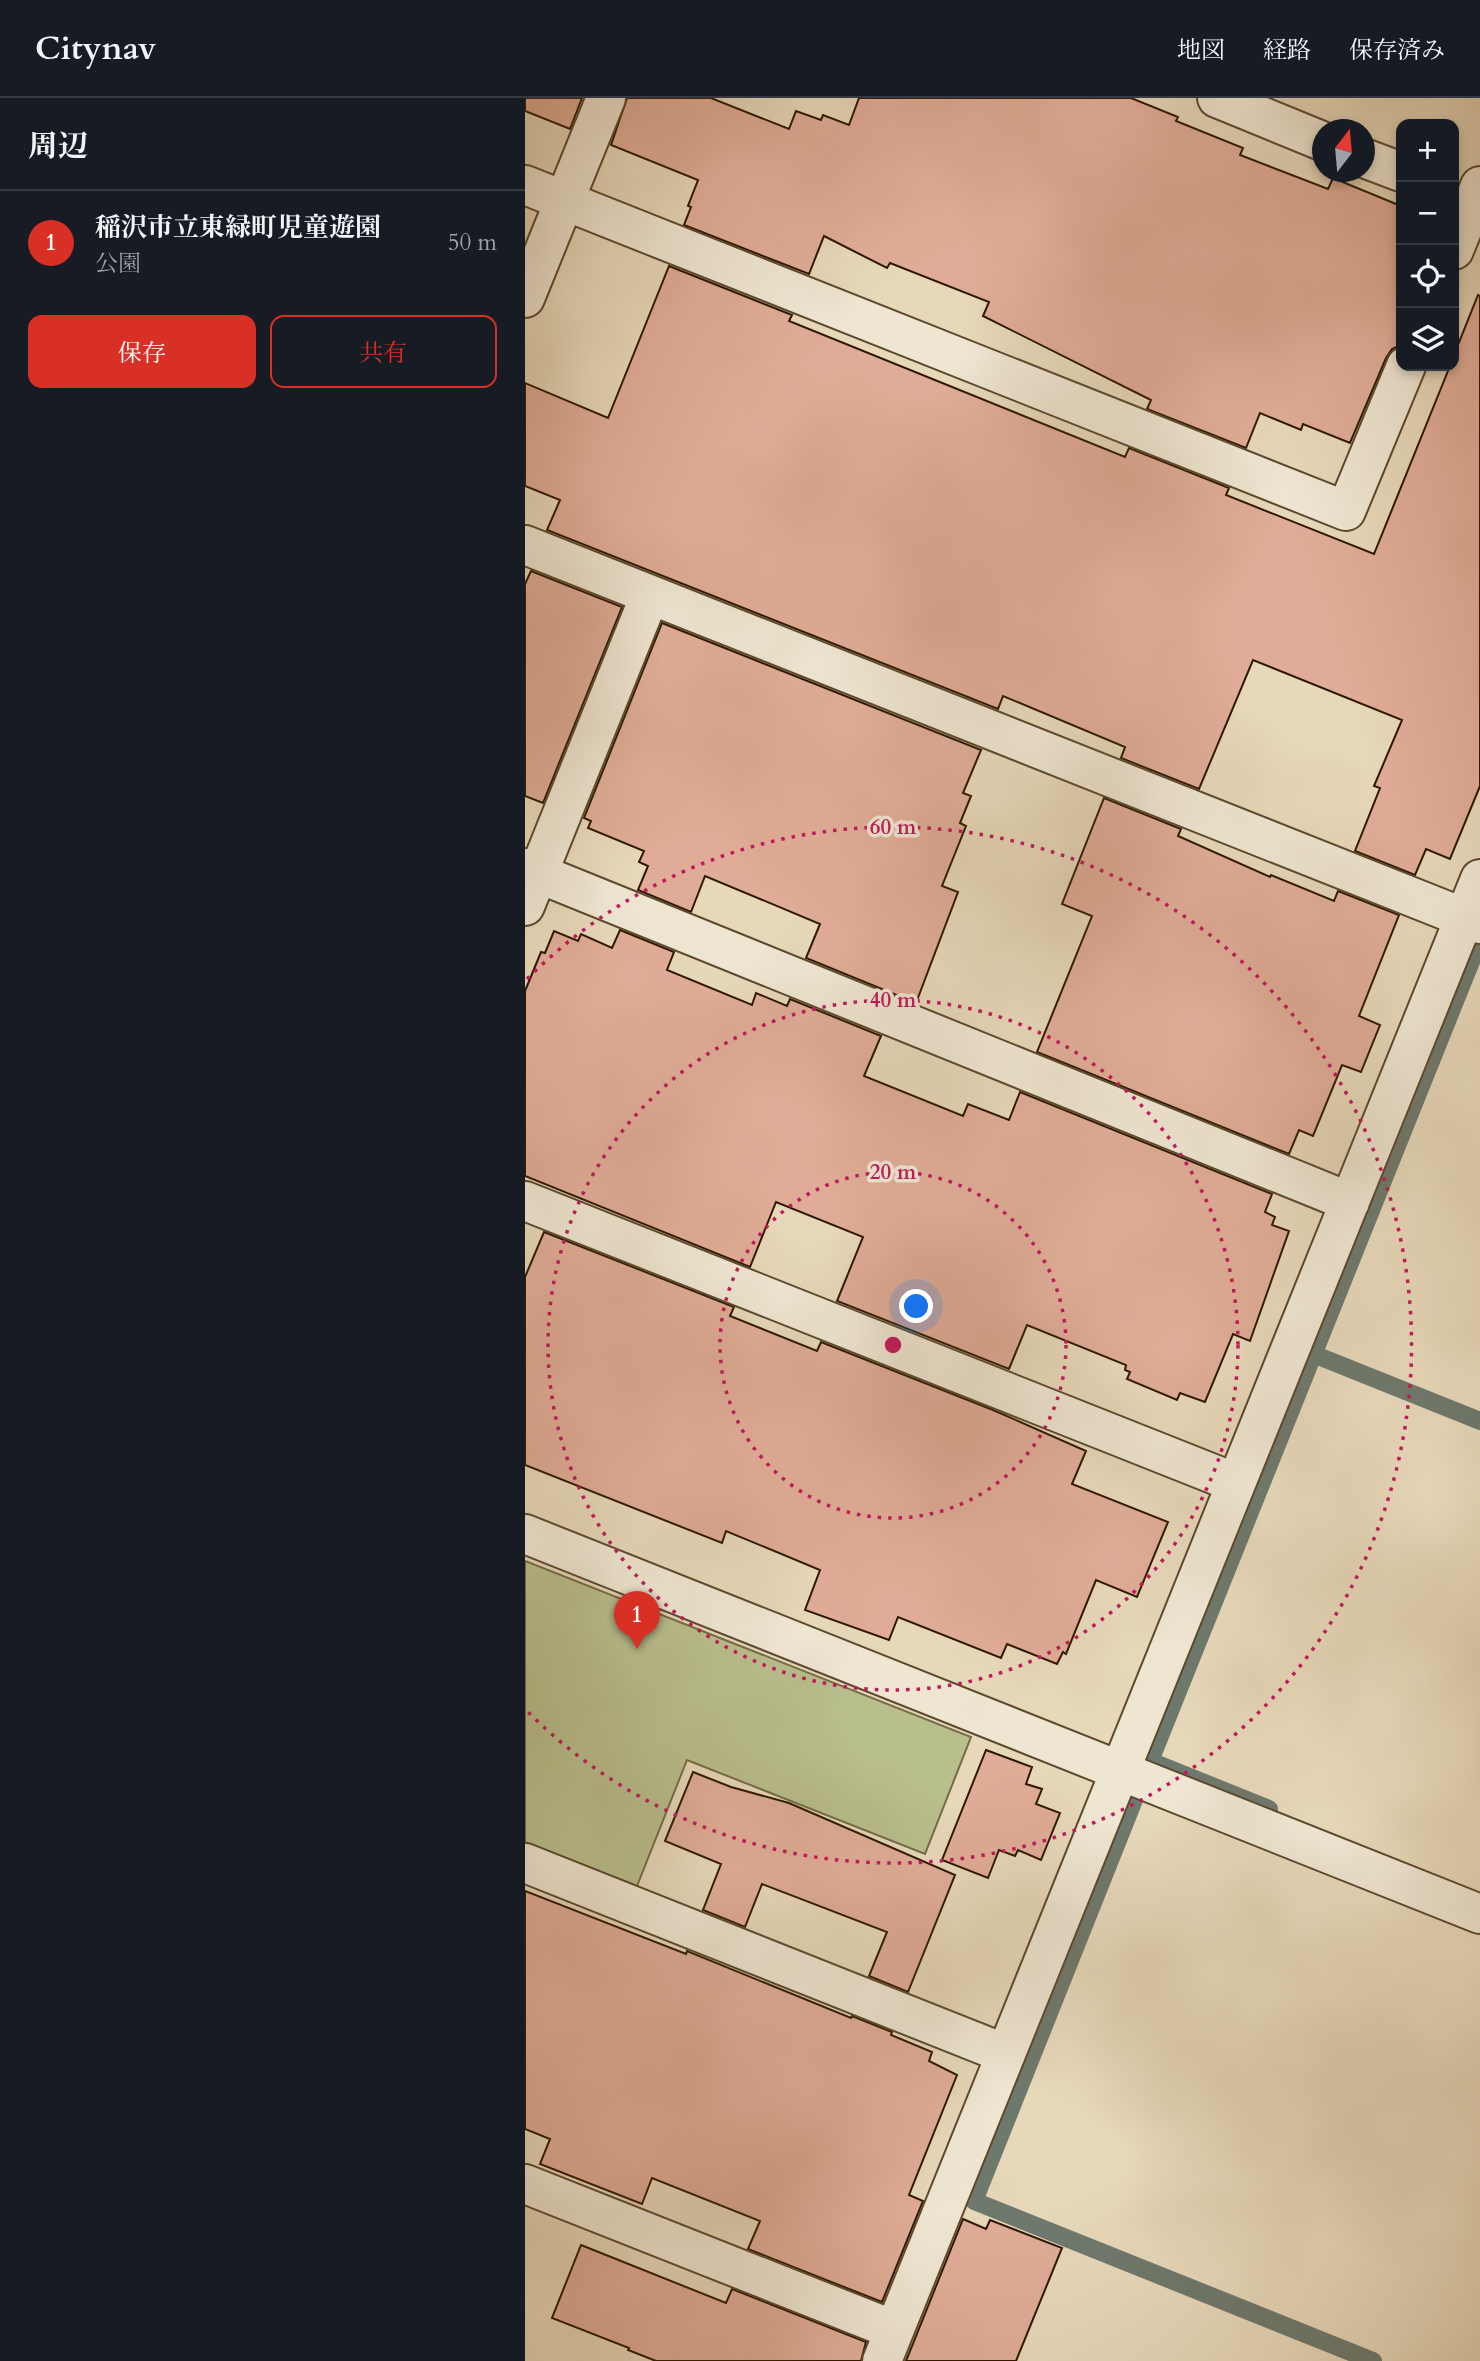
<!DOCTYPE html>
<html lang="ja">
<head>
<meta charset="utf-8">
<style>
	body { margin:0; font-family:Cardo,"Noto Serif JP",serif; background:#20242c; color:#f1f3f6 }
	.controls { position:absolute; right:21px; top:21px; display:grid; overflow:hidden; border-radius:14px; box-shadow:0 4px 10px #0003 }
	.controls button { width:63px; height:63px; display:grid; place-items:center; padding:0; border:0; border-bottom:2px solid #363941; background:#171b24; color:#f1f3f6; font:35px sans-serif }
	.compass { position:absolute; left:787px; top:21px; width:63px; height:63px; border-radius:50%; background:#171b24; box-shadow:0 4px 10px #0003; rotate:16deg }
	.you { position:absolute; left:392px; top:1209px; width:24px; height:24px; margin:-18px; border:5px solid #fff; border-radius:50%; background:#1a73e8; box-shadow:0 0 0 10px #1a73e833 }
	.badge { display:grid; place-items:center; width:46px; height:46px; border-radius:50%; background:#d93025; color:#fff; font-size:23px; font-weight:700 }
	.pin { position:absolute; translate:-50% -58px; filter:drop-shadow(0 2px 4px #0008) }
	.pin::after { content:''; position:absolute; top:37px; width:24px; height:21px; background:inherit; clip-path:polygon(0 0,100% 0,50% 100%) }
	.list { margin:0; padding:0; list-style:none }
	h2 { display:flex; justify-content:space-between; align-items:center; height:91px; margin:0; padding:0 28px; font-size:30px }
	h2 small { font-size:23px; font-weight:400; color:#9ea1a6 }
	.list li { display:grid; grid-template-columns:46px 1fr auto; gap:21px; align-items:center; box-sizing:border-box; height:105px; padding:0 28px; border-top:2px solid #363941 }
	.list b { display:block; font-size:26px; white-space:nowrap }
	.list p { margin:0; font-size:23px; white-space:nowrap; color:#9ea1a6 }
	.list em { font-size:23px; font-style:normal; color:#9ea1a6 }
	.actions { display:flex; gap:14px; padding:21px 28px }
	.actions a { flex:1; padding:16px 0; border:2px solid #d93025; border-radius:14px; text-align:center; font-size:24px; color:#d93025 }
	.actions .main { background:#d93025; color:#fff }
	.icon { flex:none; width:38px; height:38px; fill:none; stroke:currentColor; stroke-width:2; stroke-linecap:round; stroke-linejoin:round }
	.map { position:relative; flex:none; width:955px; height:2263px; overflow:hidden }
	header { display:flex; align-items:center; gap:42px; box-sizing:border-box; height:98px; padding:0 35px; background:#171b24; border-bottom:2px solid #363941 }
	header strong { font-size:33px }
	nav { display:flex; gap:38px; margin-inline-start:auto; font-size:24px }
	main { display:flex }
	aside { flex:1; background:#171b24 }
	.map>svg:first-child { display:block }
	.green { fill:#b9be8d; stroke:#746c46; stroke-width:2 }
	.lines { fill:none; stroke-linecap:round; stroke-linejoin:round }
	.stream { stroke:#6e796d; stroke-width:18 }
	.building { fill:#e0ac97; stroke:#2e1900; stroke-width:2 }
	.minor-casing { stroke:#5c492e; stroke-width:42 }
	.minor { stroke:#efe6d2; stroke-width:38 }
	.ring { fill:none; stroke:#c2185b; stroke-width:3.5; stroke-dasharray:3.5 7 }
	.centre { fill:#c2185b; stroke:#efe6d2; stroke-width:3.5 }
	.ring-label { font-size:21px; text-anchor:middle; font-weight:bold; fill:#c2185b; stroke:#efe6d2; stroke-width:7; stroke-linejoin:round; paint-order:stroke }
</style>
</head>
<body>
<header>
<strong>Citynav</strong>
<nav><a>地図</a><a>経路</a><a>保存済み</a></nav>
</header>
<main>
<aside>
<h2>周辺<small></small></h2>
<ul class="list">
<li><span class="badge">1</span><div><b>稲沢市立東緑町児童遊園</b><p>公園</p></div><em>50 m</em></li>
</ul>
<div class="actions"><a class="main">保存</a><a>共有</a></div>
</aside>
<div class="map">
<svg width="955" height="2263" viewBox="0 0 955 2263">
	<rect width="100%" height="100%" fill="#e7d8ba"/>
	<filter id="stains"><feTurbulence type="fractalNoise" baseFrequency=".00286" numOctaves="4"/><feColorMatrix values="0 0 0 0 .2 0 0 0 0 .09 0 0 0 0 .02 0 0 0 .5 -.17"/></filter>
	<radialGradient id="worn" r=".72"><stop offset=".6" stop-color="#630" stop-opacity="0"/><stop offset="1" stop-color="#630" stop-opacity=".3"/></radialGradient>
	<path class="green" d="M 0,1463 L 446,1639 L 400,1756 L 162,1662 L 112,1788 L 0,1744 Z"/>
	<g class="lines">
		<path class="stream" d="M 788,1256 L 955,1323
			M 611,1697 L 449,2103 L 848,2263
			M 744,1711 L 625,1663 L 951,851"/>
	</g>
	<path class="building" d="M 0,0 L 57,0 L 45,31 L 0,13 Z
		M 102,0 L 186,0 L 264,31 L 271,13 L 296,22 L 298,17 L 324,27 L 334,0 L 606,0 L 653,19 L 651,23 L 718,50 L 715,57 L 803,91 L 808,80 L 876,108 L 876,247 L 867,251 L 861,260 L 825,345 L 778,326 L 776,332 L 735,315 L 721,350 L 622,311 L 626,302 L 458,218 L 464,204 L 365,165 L 362,170 L 299,138 L 284,176 L 159,127 L 166,109 L 163,108 L 173,82 L 86,47 Z
		M 144,168 L 267,217 L 264,223 L 600,359 L 604,350 L 704,390 L 701,397 L 849,456 L 925,268 L 929,268 L 929,257 L 953,197 L 955,198 L 955,688 L 925,761 L 901,751 L 890,777 L 830,753 L 855,690 L 849,688 L 877,622 L 728,562 L 674,691 L 596,660 L 600,649 L 478,598 L 473,611 L 22,432 L 35,402 L 0,388 L 0,285 L 83,320 Z
		M 6,473 L 97,509 L 18,705 L 0,698 L 0,486 Z
		M 137,525 L 456,652 L 438,695 L 446,698 L 435,725 L 441,728 L 417,788 L 433,794 L 391,905 L 281,860 L 295,826 L 180,778 L 166,814 L 113,792 L 123,768 L 114,764 L 119,753 L 63,730 L 66,723 L 59,720 Z
		M 579,700 L 656,731 L 653,738 L 745,779 L 746,777 L 809,803 L 813,793 L 874,817 L 834,918 L 855,927 L 836,974 L 817,967 L 788,1038 L 774,1032 L 764,1056 L 512,954 L 567,818 L 537,806 Z
		M 95,832 L 149,854 L 142,872 L 227,907 L 231,895 L 262,908 L 265,901 L 356,938 L 339,978 L 438,1018 L 443,1006 L 484,1022 L 495,994 L 747,1096 L 740,1114 L 750,1119 L 747,1127 L 764,1133 L 725,1243 L 708,1236 L 680,1304 L 655,1295 L 652,1302 L 602,1281 L 605,1274 L 600,1272 L 601,1267 L 502,1227 L 484,1271 L 312,1203 L 338,1139 L 251,1104 L 225,1169 L 0,1078 L 0,893 L 16,854 L 20,855 L 29,833 L 53,843 L 56,836 L 87,850 Z
		M 19,1134 L 209,1209 L 205,1218 L 292,1253 L 296,1244 L 468,1312 L 561,1353 L 547,1386 L 643,1424 L 612,1499 L 571,1482 L 541,1556 L 538,1554 L 532,1566 L 482,1546 L 476,1560 L 373,1519 L 364,1542 L 280,1512 L 295,1472 L 201,1433 L 197,1445 L 0,1367 L 0,1179 Z
		M 461,1652 L 507,1669 L 501,1686 L 517,1691 L 511,1706 L 535,1715 L 516,1762 L 493,1752 L 490,1758 L 474,1752 L 463,1780 L 417,1762 Z
		M 168,1674 L 206,1689 L 264,1705 L 430,1777 L 383,1894 L 344,1878 L 362,1834 L 237,1786 L 220,1829 L 178,1812 L 196,1766 L 140,1743 Z
		M 0,1793 L 161,1856 L 162,1853 L 326,1920 L 327,1918 L 367,1934 L 366,1937 L 407,1954 L 404,1963 L 432,1977 L 384,2097 L 398,2103 L 357,2204 L 223,2151 L 235,2123 L 127,2080 L 117,2106 L 15,2066 L 25,2041 L 0,2031 Z
		M 438,2121 L 461,2131 L 465,2122 L 537,2150 L 491,2263 L 381,2263 Z
		M 56,2147 L 201,2205 L 207,2191 L 341,2244 L 336,2263 L 131,2263 L 103,2252 L 104,2250 L 27,2220 Z"/>
	<g class="lines">
		<g class="minor-casing">
			<path id="minor" d="M 692,0 L 797,43
				M 839,60 L 876,74
				M 0,87 L 821,413 L 881,268
				M 929,152 L 955,88
				M 0,200 L 81,0
				M 0,447 L 955,826
				M 0,770 L 825,1104
				M 0,808 L 125,497
				M 0,1103 L 711,1385
				M 0,1436 L 955,1816
				M 0,1765 L 481,1956
				M 0,2086 L 369,2232
				M 357,2263 L 955,781"/>
		</g>
		<use href="#minor" class="minor"/>
	</g>
	<g class="ring">
		<circle cx="368" cy="1247" r="173"/>
		<circle cx="368" cy="1247" r="345"/>
		<path d="M2 881A518 518 0 1 1 2 1613"/>
	</g>
	<circle cx="368" cy="1247" r="10" class="centre"/>
	<g class="ring-label">
		<text x="368" y="736">60 m</text>
		<text x="368" y="909">40 m</text>
		<text x="368" y="1081">20 m</text>
	</g>
	<rect width="100%" height="100%" filter="url(#stains)"/>
	<rect width="100%" height="100%" fill="url(#worn)"/>
</svg>
<div class="controls">
<button>+</button>
<button>−</button>
<button><svg class="icon" aria-label="locate" viewBox="0 0 24 24"><circle cx="12" cy="12" r="6"/><path d="M12 2v4M12 18v4M2 12h4M18 12h4"/></svg></button>
<button><svg class="icon" aria-label="layers" viewBox="0 0 24 24"><path d="M12 4l9 5-9 5-9-5zM3 14l9 5 9-5"/></svg></button>
</div>
<svg class="compass" viewBox="-18 -18 36 36"><path d="M0-13l5 13h-10z" fill="#e53935"/><path d="M0 13l5-13h-10z" fill="#9ea1a6"/></svg>
<div class="you"></div>
<div class="pin badge" style="left:112px;top:1551px">1</div>
</div>
</main>
</body>
</html>
